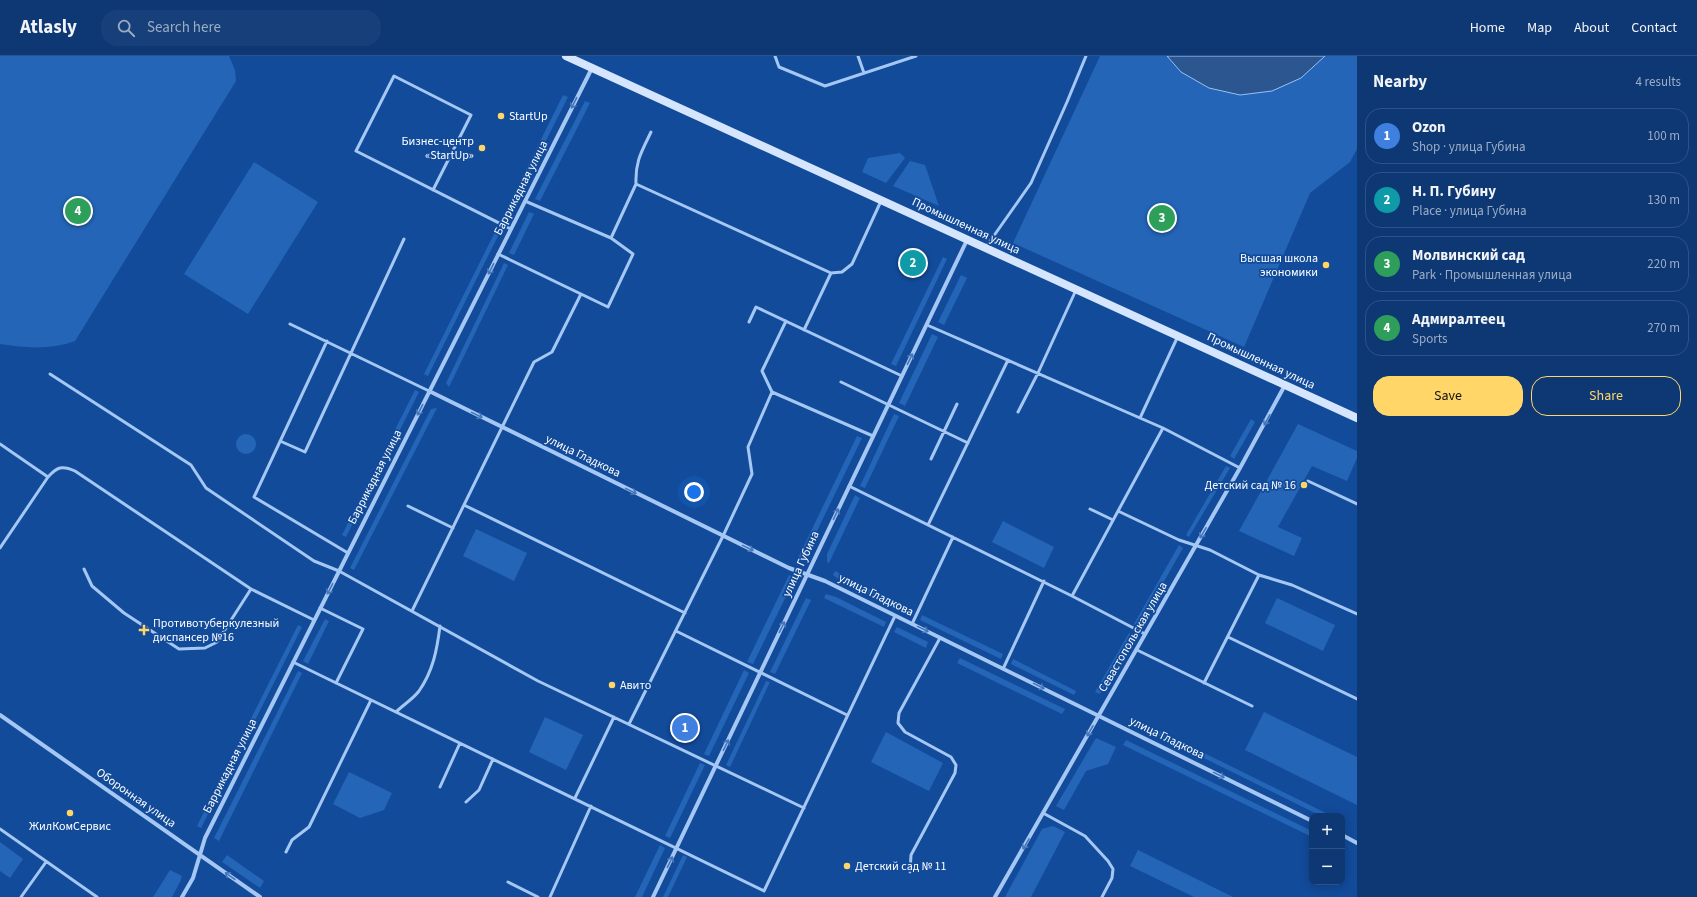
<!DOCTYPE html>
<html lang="en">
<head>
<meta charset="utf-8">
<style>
	body { margin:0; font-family:"Source Sans 3",sans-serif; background:#173f79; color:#f1f3f6 }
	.controls { position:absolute; right:12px; bottom:12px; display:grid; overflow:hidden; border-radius:8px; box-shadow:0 2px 10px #0003 }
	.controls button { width:36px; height:36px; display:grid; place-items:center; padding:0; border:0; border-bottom:1px solid #2e5286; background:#0e3874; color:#f1f3f6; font:20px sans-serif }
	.you { position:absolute; left:694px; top:436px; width:14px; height:14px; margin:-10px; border:3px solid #fff; border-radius:50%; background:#1a73e8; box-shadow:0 0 0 6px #1a73e833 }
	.badge { display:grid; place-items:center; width:26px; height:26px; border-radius:50%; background:#ffd667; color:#fff; font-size:13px; font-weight:700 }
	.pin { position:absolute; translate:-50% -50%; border:2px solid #fff; box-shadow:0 1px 4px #0006 }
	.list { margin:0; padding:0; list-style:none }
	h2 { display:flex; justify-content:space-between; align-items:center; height:52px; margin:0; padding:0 16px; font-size:17px }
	h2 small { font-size:13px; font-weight:400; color:#9bacc5 }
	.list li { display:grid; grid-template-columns:26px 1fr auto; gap:12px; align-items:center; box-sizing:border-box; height:56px; margin:0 8px 8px; padding:0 8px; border:1px solid #2e5286; border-radius:16px }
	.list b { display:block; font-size:15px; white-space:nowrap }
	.list p { margin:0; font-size:13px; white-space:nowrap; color:#9bacc5 }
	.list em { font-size:13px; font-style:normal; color:#9bacc5 }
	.actions { display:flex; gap:8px; padding:12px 16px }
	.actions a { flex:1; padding:9px 0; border:1px solid #ffd667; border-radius:16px; text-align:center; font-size:14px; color:#ffd667 }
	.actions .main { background:#ffd667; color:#111 }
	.icon { flex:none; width:22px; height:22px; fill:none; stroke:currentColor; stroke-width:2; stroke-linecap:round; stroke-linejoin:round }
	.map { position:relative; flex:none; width:1357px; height:841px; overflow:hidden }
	header { display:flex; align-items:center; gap:24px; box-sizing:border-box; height:56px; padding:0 20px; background:#0e3874; border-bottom:1px solid #2e5286 }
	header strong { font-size:19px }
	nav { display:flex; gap:22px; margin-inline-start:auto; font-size:14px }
	.search { width:280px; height:36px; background:#173f79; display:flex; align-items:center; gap:10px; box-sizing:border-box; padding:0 14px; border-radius:16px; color:#9bacc5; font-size:15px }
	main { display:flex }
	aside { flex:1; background:#0e3874 }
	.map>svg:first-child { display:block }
	.green { fill:#2465b8 }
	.water { fill:#2c5690; stroke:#96c2f7 }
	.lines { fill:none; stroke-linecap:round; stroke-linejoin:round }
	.lane { stroke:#a5c7f4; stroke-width:3 }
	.street { stroke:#a5c7f4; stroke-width:4 }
	.secondary { stroke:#d4e5fd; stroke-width:8 }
	.oneway { stroke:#4576ba }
	.poi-dot { fill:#ffd667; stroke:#124b9a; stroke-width:1.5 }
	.labels { text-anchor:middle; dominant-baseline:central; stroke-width:3.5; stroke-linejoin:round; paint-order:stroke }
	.poi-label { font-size:12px; fill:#fff; stroke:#124b9a; text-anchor:start }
	.street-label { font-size:12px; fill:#fff; stroke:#124b9a }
</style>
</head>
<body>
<header>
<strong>Atlasly</strong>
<div class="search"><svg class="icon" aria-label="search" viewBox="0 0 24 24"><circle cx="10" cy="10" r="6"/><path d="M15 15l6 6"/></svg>Search here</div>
<nav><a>Home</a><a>Map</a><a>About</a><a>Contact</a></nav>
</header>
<main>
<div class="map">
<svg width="1357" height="841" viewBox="0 0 1357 841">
	<rect width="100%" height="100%" fill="#124b9a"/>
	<path class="green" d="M 0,0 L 229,0 L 235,14 L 236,25 L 75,285 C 51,294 25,292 0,288 Z
		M 1100,0 L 1357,0 L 1357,93 L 1350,106 L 1310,137 L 1244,291 L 1013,187 Z
		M 563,39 L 568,41 L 512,152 L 508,150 Z
		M 585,45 L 590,47 L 540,145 L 535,143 Z
		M 900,97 L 905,102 L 886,127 L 862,116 L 868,102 Z
		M 910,105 L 925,109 L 939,150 L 893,130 Z
		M 254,106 L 318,146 L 248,258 L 184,218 Z
		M 529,156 L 534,158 L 514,199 L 509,197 Z
		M 496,174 L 500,176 L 428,320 L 424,318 Z
		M 943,201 L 947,203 L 896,310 L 891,308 Z
		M 504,207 L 508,209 L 449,331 L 446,327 Z
		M 961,219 L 967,222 L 944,269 L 938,266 Z
		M 932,278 L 938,281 L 905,350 L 899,347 Z
		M 415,334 L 419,336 L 346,481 L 342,479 Z
		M 437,352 L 354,514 L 350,512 L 431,353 Z
		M 894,358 L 899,360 L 865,432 L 860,430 Z
		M 1251,363 L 1255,366 L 1234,403 L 1230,400 Z
		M 1298,368 L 1357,395 L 1357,402 L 1347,425 L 1312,410 L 1278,471 L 1302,482 L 1294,500 L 1239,475 Z
		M236 388a10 10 0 1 1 20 0a10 10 0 1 1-20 0Z
		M 857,380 L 862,382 L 803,504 L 798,502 Z
		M 1226,410 L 1230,412 L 1189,481 L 1186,479 Z
		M 855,439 L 860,442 L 829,507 L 827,506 L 827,498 Z
		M 1003,465 L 1054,491 L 1044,512 L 992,486 Z
		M 476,473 L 527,497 L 514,525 L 463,500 Z
		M 1179,489 L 1183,492 L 1138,571 L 1134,568 Z
		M 835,515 L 912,555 L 910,559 L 841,525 L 833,519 Z
		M 789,519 L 795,522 L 753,608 L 747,606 Z
		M 826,538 L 836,541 L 886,566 L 884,571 L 824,542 Z
		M 806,542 L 811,544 L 775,618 L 770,616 Z
		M 1277,542 L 1335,569 L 1323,595 L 1265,567 Z
		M 922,559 L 1003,598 L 1001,603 L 920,564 Z
		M 325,563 L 329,565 L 308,608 L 303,605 Z
		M 298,569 L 302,571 L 201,772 L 197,770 Z
		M 897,571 L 928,586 L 926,592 L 894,576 Z
		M 1129,577 L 1133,580 L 1100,638 L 1095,636 Z
		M 960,602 L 1065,653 L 1062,658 L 957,607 Z
		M 1013,603 L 1076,635 L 1074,639 L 1011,608 Z
		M 744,614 L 749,617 L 709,700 L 704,698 Z
		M 298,615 L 302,617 L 219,785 L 214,782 Z
		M 766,625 L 770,626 L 730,711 L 726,709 Z
		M 1264,656 L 1357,701 L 1357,749 L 1245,694 Z
		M 545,661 L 583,679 L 566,714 L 529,696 Z
		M 1131,661 L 1332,760 L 1321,760 L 1129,665 Z
		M 886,676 L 943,707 L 929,735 L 871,706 Z
		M 1096,682 L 1116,691 L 1108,708 L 1086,715 L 1064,754 L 1056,750 Z
		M 1126,684 L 1312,775 L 1312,781 L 1123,689 Z
		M 700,707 L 705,709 L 670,782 L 665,780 Z
		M 349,716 L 392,737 L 384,754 L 360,762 L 333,748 Z
		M 1053,770 L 1065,776 L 1031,841 L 1005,841 L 1042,773 Z
		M 0,786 L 23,803 L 10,822 L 0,815 Z
		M 660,789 L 665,792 L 642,841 L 635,841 Z
		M 1138,794 L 1233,841 L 1194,841 L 1130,810 Z
		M 227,799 L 264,825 L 260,832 L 222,806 Z
		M 683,799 L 687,801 L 668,841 L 663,841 Z
		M 170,814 L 182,820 L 180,826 L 172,841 L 153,841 Z"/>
	<path class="water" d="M 1167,0 L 1325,0 L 1301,22 L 1272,35 L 1240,39 L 1209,32 L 1181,16 Z"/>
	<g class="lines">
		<path class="lane" d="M 775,0 L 779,11 L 825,30 L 916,0
			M 858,0 L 864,17
			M 636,128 C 635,105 642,95 651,76
			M 433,134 L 471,59 L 394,20 L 356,95 L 511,173
			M 525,145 L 611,182 L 636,128 L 831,217 L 804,274
			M 986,191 L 1031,127 L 1067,46 L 1086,0
			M 498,198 L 608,251 L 633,198 L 611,182
			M 831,217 L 842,216 L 852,208 L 881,145
			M 749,266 L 756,251 L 902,320
			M 290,268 L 429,335
			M 927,269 L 1163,372 L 1240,412
			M 327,285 L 254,441 L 348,497
			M 50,318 L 191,409 L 206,432 L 314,505 L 339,515 L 538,625 L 804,752
			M 841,326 L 968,387
			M 772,336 L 873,380
			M 1018,356 L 1038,317 L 1076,234
			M 1140,362 L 1178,280
			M 280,385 L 305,396 L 404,183
			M 0,388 L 48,421 C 57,411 62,409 75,415 L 251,533 L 314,564
			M 931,403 L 957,348
			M 1308,425 L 1357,448
			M 849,430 L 1072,540 L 1145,578
			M 464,449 L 685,557
			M 408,450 L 453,472
			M 1090,453 L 1113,464
			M 1118,455 L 1179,484 L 1210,494 L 1259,519 L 1292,529 L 1357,558
			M 928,469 L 1008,304
			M 0,492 L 48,421
			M 84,513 L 92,530 L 124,557 L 179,593 L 205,592 L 217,586 L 251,533
			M 1072,540 L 1163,372
			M 320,552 L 363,573 L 336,627
			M 412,555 L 534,306 L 552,296 L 581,238
			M 912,568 L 953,481
			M 676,575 L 847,659
			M 1228,581 L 1357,643
			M 1137,594 L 1252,650
			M 293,606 L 764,835 L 895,560
			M 1003,613 L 1044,525
			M 1204,627 L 1259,519
			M 396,656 C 403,649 413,643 419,635 C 433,615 437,594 440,570
			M 629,668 L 723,480 L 752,418 L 748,391 L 772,336 L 762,315 L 786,265
			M 440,731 L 460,687
			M 575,742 L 614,661
			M 466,746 L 479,734 L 493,703
			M 1043,757 L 1085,780 L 1108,805 L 1113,813 L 1112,822 L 1102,841
			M 0,773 L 97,841
			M 286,796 L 292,784 L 309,771 L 371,644
			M 910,816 L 911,799 L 955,717 L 956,709 L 951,701 L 905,676 L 898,667 L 899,657 L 940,582
			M 508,826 L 538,841
			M 21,841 L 46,806
			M 550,841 L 591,750"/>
		<path class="street" d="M 429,335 L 789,512 L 825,525 L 1312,765
			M 0,659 L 260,841
			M 1342,779 L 1357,787
			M 182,841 L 193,822 L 205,782 L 592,12
			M 653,841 L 967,184
			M 995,841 L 1240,412 L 1285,329"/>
		<path class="secondary" d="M 566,0 L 1357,362"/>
	</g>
	<defs><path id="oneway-shaft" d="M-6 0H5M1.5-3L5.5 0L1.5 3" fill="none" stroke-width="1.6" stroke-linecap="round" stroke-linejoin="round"/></defs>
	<g class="oneway">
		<use href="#oneway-shaft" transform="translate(574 47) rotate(117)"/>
		<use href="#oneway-shaft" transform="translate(491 213) rotate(117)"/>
		<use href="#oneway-shaft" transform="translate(910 303) rotate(-64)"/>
		<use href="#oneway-shaft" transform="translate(420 354) rotate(117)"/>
		<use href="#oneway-shaft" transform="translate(477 359) rotate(26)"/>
		<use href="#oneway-shaft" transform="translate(1267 364) rotate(119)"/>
		<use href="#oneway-shaft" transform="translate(631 435) rotate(26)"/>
		<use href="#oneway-shaft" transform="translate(836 458) rotate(-65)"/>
		<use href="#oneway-shaft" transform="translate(1203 477) rotate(120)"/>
		<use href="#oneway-shaft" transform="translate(748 492) rotate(26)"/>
		<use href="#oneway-shaft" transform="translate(330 533) rotate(117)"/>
		<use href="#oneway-shaft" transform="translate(782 571) rotate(-64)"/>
		<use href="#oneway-shaft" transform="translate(923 573) rotate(26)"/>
		<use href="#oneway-shaft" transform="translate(1039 630) rotate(26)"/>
		<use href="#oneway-shaft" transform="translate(1090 675) rotate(120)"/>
		<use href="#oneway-shaft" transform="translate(726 689) rotate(-64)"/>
		<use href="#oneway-shaft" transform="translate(1219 719) rotate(26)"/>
		<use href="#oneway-shaft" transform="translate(1026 788) rotate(120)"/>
		<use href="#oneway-shaft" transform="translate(670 806) rotate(-64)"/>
		<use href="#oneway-shaft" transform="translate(230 820) rotate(-145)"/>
	</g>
	<g class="poi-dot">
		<circle cx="501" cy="60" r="4"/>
		<circle cx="482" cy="92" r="4"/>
		<circle cx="1326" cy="209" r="4"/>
		<circle cx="1304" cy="429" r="4"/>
		<path d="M142 568h4v4h4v4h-4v4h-4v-4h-4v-4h4z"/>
		<circle cx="612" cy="629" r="4"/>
		<circle cx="70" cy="757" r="4"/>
		<circle cx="847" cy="810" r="4"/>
	</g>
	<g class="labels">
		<g class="poi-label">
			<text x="509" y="60">StartUp</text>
			<text x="474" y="85" text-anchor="end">Бизнес-центр<tspan x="474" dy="14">«StartUp»</tspan></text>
			<text x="1318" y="202" text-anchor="end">Высшая школа<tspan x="1318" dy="14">экономики</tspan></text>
			<text x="1296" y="429" text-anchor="end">Детский сад № 16</text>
			<text x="153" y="567">Противотуберкулезный<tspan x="153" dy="14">диспансер №16</tspan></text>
			<text x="620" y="629">Авито</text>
			<text x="70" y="770" text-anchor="middle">ЖилКомСервис</text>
			<text x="855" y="810">Детский сад № 11</text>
		</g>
		<g class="street-label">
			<text transform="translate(521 132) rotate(-63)">Баррикадная улица</text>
			<text transform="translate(966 170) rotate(25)">Промышленная улица</text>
			<text transform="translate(1261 305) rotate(25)">Промышленная улица</text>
			<text transform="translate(583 400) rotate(26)">улица Гладкова</text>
			<text transform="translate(375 421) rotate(-63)">Баррикадная улица</text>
			<text transform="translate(801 508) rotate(-65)">улица Губина</text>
			<text transform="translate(876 539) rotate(26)">улица Гладкова</text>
			<text transform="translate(1133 581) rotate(-60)">Севастопольская улица</text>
			<text transform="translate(1167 682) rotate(26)">улица Гладкова</text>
			<text transform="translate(230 710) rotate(-63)">Баррикадная улица</text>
			<text transform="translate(136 742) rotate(35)">Оборонная улица</text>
		</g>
	</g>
</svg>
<div class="controls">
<button>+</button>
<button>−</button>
</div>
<div class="you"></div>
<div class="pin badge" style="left:685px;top:672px;background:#3f7fe0">1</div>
<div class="pin badge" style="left:913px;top:207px;background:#0f9aa8">2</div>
<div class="pin badge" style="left:1162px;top:162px;background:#2e9e5b">3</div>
<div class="pin badge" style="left:78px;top:155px;background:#2e9e5b">4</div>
</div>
<aside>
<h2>Nearby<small>4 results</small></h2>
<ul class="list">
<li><span class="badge" style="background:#3f7fe0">1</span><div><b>Ozon</b><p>Shop · улица Губина</p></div><em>100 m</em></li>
<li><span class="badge" style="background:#0f9aa8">2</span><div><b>Н. П. Губину</b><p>Place · улица Губина</p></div><em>130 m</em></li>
<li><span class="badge" style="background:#2e9e5b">3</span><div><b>Молвинский сад</b><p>Park · Промышленная улица</p></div><em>220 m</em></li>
<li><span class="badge" style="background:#2e9e5b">4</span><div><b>Адмиралтеец</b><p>Sports</p></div><em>270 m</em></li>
</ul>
<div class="actions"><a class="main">Save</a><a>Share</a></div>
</aside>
</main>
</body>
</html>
